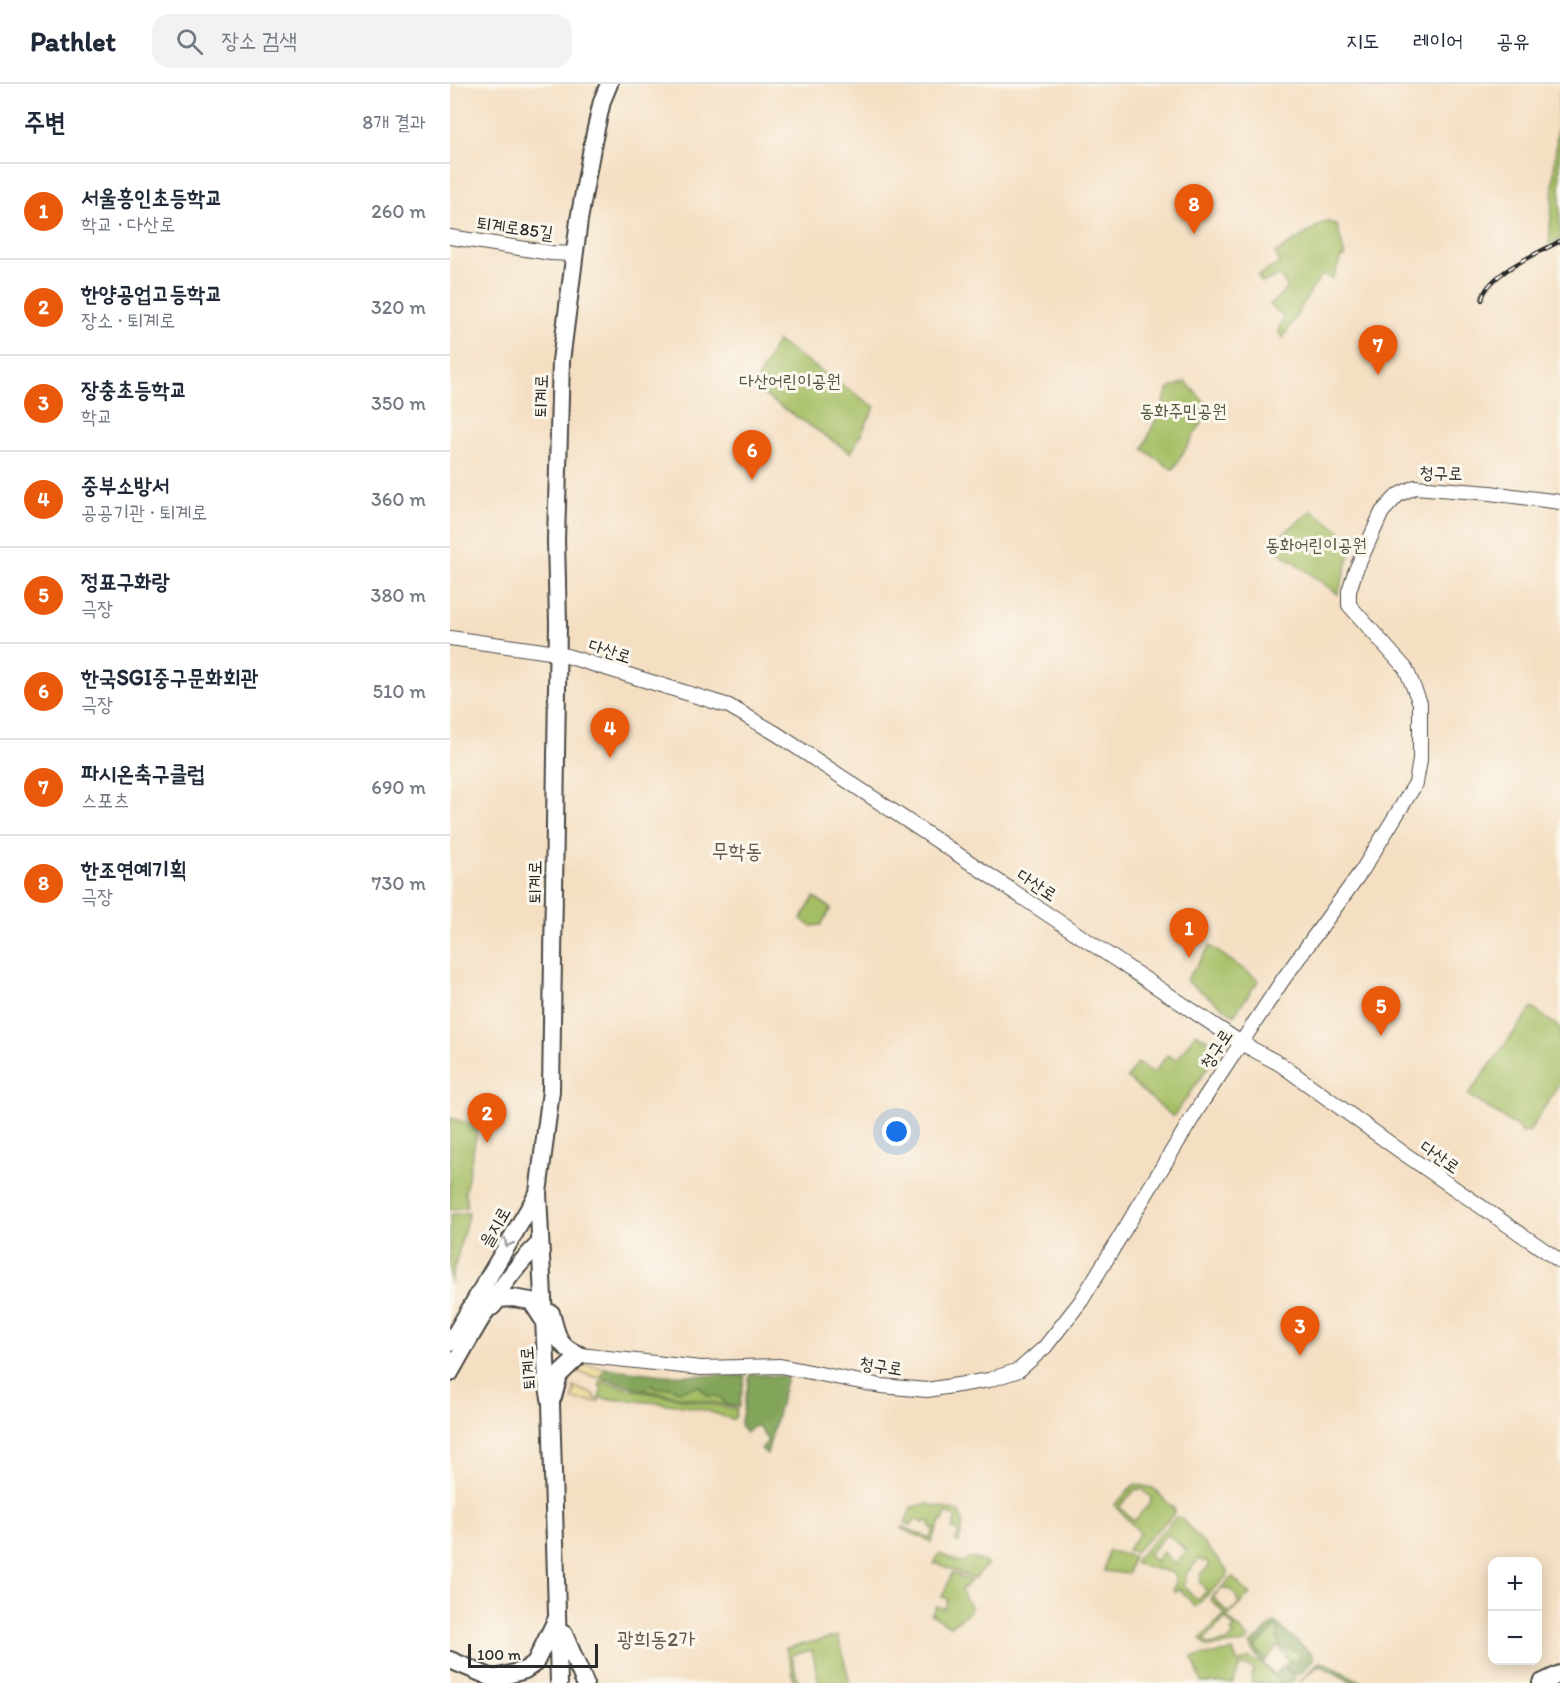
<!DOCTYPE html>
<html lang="ko">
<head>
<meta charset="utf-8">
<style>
	body { margin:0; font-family:Itim,"Poor Story",sans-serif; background:#f2f2f3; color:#1f2937 }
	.controls { position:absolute; right:18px; bottom:18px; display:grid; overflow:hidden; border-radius:12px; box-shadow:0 3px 15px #0003 }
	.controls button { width:54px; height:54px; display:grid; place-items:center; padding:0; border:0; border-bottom:2px solid #e0e1e3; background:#fff; color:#1f2937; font:30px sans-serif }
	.scale { position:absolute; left:18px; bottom:15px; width:130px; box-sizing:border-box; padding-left:6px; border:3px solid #2b2b2b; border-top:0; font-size:16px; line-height:21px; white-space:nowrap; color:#2b2b2b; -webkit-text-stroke:4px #fbf7ec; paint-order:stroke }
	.you { position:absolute; left:447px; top:1048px; width:21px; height:21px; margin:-15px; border:4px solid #fff; border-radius:50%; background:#1a73e8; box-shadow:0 0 0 9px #1a73e833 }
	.badge { display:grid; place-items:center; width:39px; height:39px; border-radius:50%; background:#ea580c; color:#fff; font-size:20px; font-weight:700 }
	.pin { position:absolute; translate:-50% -50px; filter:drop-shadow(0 2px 3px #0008) }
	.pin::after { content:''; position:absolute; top:32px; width:21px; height:18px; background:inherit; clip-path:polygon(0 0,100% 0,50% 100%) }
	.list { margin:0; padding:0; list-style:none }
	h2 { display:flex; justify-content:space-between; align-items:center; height:78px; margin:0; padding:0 24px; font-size:26px }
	h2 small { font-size:20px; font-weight:400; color:#747a83 }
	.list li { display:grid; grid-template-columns:39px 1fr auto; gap:18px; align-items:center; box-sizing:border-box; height:96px; padding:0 24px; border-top:2px solid #e0e1e3 }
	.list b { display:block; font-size:22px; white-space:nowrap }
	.list p { margin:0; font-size:20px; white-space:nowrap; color:#747a83 }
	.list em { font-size:20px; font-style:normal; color:#747a83 }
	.icon { flex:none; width:33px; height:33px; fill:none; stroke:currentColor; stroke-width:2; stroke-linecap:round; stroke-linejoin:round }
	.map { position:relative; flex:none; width:1110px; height:1599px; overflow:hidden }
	header { display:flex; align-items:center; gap:36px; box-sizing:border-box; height:84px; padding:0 30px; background:#fff; border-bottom:2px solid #e0e1e3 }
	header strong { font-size:28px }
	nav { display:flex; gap:33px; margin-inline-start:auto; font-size:21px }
	.search { width:420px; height:54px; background:#f2f2f3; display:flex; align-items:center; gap:15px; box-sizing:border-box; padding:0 21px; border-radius:18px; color:#747a83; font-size:22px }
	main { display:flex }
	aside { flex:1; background:#fff }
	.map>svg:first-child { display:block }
	.green { fill:#a4be64; stroke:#687448; stroke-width:1.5; fill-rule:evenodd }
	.forest { fill:#83a55a; stroke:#576842; stroke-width:1.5 }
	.sand { fill:#eeda9e; stroke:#8c8264; stroke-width:1.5 }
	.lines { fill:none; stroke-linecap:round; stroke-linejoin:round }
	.secondary-casing { stroke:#494642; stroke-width:16 }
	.primary-casing { stroke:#494642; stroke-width:20 }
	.secondary { stroke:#fff; stroke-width:14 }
	.primary { stroke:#fff; stroke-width:16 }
	.rail-casing { stroke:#2b2b2b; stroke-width:4.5 }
	.rail { stroke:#fbf7ec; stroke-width:2; stroke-dasharray:7; stroke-linecap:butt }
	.oneway { stroke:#a0a0a0 }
	.labels { text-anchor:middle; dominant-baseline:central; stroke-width:6; stroke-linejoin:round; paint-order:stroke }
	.street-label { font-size:18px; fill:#2b2b2b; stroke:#fbf7ec }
	.park-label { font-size:18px; fill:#4f573c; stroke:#fbf7ec }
	.quarter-label { font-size:21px; fill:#68584e; stroke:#fbf7ec }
</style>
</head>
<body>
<header>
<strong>Pathlet</strong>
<div class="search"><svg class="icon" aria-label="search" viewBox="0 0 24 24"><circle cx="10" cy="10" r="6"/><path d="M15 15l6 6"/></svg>장소 검색</div>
<nav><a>지도</a><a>레이어</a><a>공유</a></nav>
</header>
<main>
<aside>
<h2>주변<small>8개 결과</small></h2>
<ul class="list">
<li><span class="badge">1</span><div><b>서울흥인초등학교</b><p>학교 · 다산로</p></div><em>260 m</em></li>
<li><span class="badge">2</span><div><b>한양공업고등학교</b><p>장소 · 퇴계로</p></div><em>320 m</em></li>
<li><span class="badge">3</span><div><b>장충초등학교</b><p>학교</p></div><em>350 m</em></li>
<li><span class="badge">4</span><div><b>중부소방서</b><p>공공기관 · 퇴계로</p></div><em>360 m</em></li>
<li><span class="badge">5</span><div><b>정표구화랑</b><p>극장</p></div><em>380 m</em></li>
<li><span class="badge">6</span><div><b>한국SGI중구문화회관</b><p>극장</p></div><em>510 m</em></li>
<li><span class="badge">7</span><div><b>파시온축구클럽</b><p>스포츠</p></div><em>690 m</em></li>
<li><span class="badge">8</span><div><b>한조연예기획</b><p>극장</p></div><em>730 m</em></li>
</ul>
</aside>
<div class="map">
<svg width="1110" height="1599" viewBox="0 0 1110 1599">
	<rect width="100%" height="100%" fill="#fbf7ec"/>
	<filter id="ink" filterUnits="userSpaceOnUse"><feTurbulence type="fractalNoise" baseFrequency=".0167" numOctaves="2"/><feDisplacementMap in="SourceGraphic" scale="12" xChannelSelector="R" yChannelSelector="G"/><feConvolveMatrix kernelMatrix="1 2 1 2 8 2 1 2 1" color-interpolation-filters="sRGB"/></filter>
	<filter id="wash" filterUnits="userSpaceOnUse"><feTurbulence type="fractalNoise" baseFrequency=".008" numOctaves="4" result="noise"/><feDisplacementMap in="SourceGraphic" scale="24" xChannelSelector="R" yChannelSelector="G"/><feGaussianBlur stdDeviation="1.35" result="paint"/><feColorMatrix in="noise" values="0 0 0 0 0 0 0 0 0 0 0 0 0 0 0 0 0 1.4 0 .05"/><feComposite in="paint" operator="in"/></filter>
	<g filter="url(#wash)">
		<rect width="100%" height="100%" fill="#f4dfc3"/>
		<path class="green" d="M 1110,6 L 1110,156 L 1099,160 Z
			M 876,137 L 887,141 L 895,173 L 891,173 L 883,195 L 872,191 L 859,210 L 833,254 L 828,247 L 834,233 L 820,221 L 838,203 L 829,191 L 812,199 L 808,192 L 830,179 L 825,169 Z
			M 327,257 L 425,323 L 401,369 L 303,304 Z
			M 736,298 L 760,324 L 723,386 L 693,365 L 719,304 Z
			M 862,426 L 904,457 L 888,510 L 820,461 Z
			M 364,813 L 381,824 L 371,841 L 361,842 L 351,835 Z
			M 760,862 L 809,896 L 784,931 L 736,897 Z
			M 1082,924 L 1110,944 L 1110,999 L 1079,1048 L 1071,1049 L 1069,1044 L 1018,1011 Z
			M 746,949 L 767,962 L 768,969 L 723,1033 L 677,994 L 687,979 L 704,989 L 717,971 L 726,976 Z
			M 0,1034 L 28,1042 L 15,1108 L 17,1123 L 0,1126 Z
			M 19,1128 L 0,1200 L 0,1131 Z
			M 151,1297 L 179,1305 L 287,1325 L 285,1334 L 282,1336 C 241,1317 193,1319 149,1314 L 152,1303 L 149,1302 Z
			M 202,1300 L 220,1303 L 226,1306 L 249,1302 L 272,1314 L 276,1321 L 193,1306 Z
			M 685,1400 L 703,1404 L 725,1426 L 722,1432 L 685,1468 L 677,1466 L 690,1449 L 664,1421 ZM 687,1404 L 689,1406 L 691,1404 L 702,1414 L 700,1417 L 701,1418 L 684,1437 L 669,1423 Z
			M 477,1420 L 510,1428 L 513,1440 L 509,1459 L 505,1457 L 509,1448 L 502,1445 L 506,1433 L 496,1429 L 493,1437 L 491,1436 L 481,1458 L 452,1445 L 453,1443 L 480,1454 L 484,1445 L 480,1443 L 481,1439 L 476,1437 L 474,1439 L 464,1435 L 461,1441 L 455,1439 L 462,1423 Z
			M 726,1433 L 731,1434 L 778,1487 L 778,1491 L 745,1523 L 730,1505 L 725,1508 L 723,1506 L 726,1494 L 723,1489 L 685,1480 L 686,1475 ZM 717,1450 L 737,1467 L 725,1480 L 713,1468 L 705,1477 L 698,1471 ZM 749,1475 L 753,1478 L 755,1476 L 760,1481 L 751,1490 L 750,1499 L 757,1507 L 747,1516 L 733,1501 L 736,1498 L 736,1490 Z
			M 658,1467 L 683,1472 L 678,1490 L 654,1487 Z
			M 490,1470 L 512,1479 L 520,1473 L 535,1478 L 537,1481 L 524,1495 L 486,1479 L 484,1481 L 488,1471 Z
			M 502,1489 L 521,1497 L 511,1506 L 521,1524 L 519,1528 L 500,1542 L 481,1530 L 487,1522 L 494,1525 L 498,1515 L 492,1513 Z
			M 782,1493 L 800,1510 L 777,1533 L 799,1555 L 795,1559 L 757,1563 L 750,1555 L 775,1530 L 760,1515 ZM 773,1503 L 776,1506 L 779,1504 L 787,1513 L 786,1515 L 790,1519 L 778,1529 L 763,1513 ZM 775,1534 L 785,1544 L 781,1548 L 784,1551 L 776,1559 L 773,1558 L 759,1561 L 754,1556 Z
			M 827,1543 L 830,1546 C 824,1561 834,1565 847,1566 L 850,1571 L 847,1578 L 840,1578 L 835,1573 L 837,1571 L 827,1562 L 816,1576 L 804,1563 L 824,1544 Z
			M 388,1552 L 400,1599 L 369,1599 L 362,1566 L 342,1571 L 348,1599 L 344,1599 L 342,1589 L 343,1588 L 336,1564 Z
			M 783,1567 L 788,1579 L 800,1574 L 807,1579 L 809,1577 L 831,1599 L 801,1599 L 803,1586 L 798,1582 L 790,1582 L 783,1599 L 752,1599 L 742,1573 Z"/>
		<path class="forest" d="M 154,1284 L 214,1291 L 295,1292 L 289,1323 L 276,1321 C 271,1312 268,1312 258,1312 L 249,1302 L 229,1307 L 220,1303 L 205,1305 L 202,1300 L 193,1306 L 150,1294 Z
			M 300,1290 L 337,1293 L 317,1370 L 311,1365 L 318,1357 L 308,1342 L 305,1342 L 296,1349 L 290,1342 Z
			M 825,1538 L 863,1571 L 863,1575 L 851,1589 L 845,1590 L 835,1581 L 839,1577 L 847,1578 L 850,1570 L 847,1566 L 836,1565 L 830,1562 L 827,1553 L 830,1546 L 826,1543 L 805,1563 L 816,1576 L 813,1579 L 825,1591 L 833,1582 L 844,1591 L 845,1595 L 841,1599 L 831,1599 L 809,1577 L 800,1561 Z
			M 869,1578 L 875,1579 L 914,1599 L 904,1599 L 873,1583 L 868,1582 L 848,1599 Z"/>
		<path class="sand" d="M 128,1280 L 154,1284 L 150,1294 L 124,1287 Z
			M 124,1303 L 145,1311 L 144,1314 L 149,1316 L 148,1318 L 123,1316 Z"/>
	</g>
	<g filter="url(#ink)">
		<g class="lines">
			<g class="secondary-casing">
				<path id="secondary" d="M 0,153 L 101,169 L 125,170
					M 0,554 L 107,569 L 279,622 L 327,650 L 791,959 L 830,980 L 949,1066 L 1110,1177
					M 130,1271 L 251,1284 L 330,1282 L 431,1302 L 477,1306 L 539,1296 L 569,1286 L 595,1263 L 631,1217 L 752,1018 L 832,897 L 913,785 L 966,699 L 970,676 L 970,619 L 956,585 L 899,521 L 899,507 L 905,488 L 932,428 L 948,411 L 965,403 L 1040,409 L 1110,418"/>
			</g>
			<g class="primary-casing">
				<path id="primary" d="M 42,1223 L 49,1215 L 63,1214 L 81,1217 L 94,1237
					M 101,1229 C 107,1250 107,1263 130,1271 L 109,1291 L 103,1313
					M 0,1259 L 88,1109
					M 0,1289 C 26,1243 51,1195 90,1159
					M 114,1550 L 135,1599
					M 0,1576 L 52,1598
					M 43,1595 L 75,1586 L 85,1579 L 106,1536
					M 109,1599 L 101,1319 L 97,1298 L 88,1109 L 101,1007 L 108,539 L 106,456 L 111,277 L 129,136 L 143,58 L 152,17 L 159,0
					M 1091,1599 L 1110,1590"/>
			</g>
			<use href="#secondary" class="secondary"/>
			<use href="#primary" class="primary"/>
			<g class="rail-casing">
				<path id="rail" d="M 1032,216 C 1036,190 1089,169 1110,157"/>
			</g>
			<use href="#rail" class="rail"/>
		</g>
		<defs><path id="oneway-chevron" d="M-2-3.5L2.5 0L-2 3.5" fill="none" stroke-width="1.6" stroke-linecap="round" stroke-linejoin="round" transform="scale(1.5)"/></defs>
		<use class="oneway" href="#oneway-chevron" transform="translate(58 1159) rotate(119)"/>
	</g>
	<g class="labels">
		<g class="street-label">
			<text transform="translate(65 144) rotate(8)">퇴계로85길</text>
			<text transform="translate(91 312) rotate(-89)">퇴계로</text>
			<text transform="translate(991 389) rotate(2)">청구로</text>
			<text transform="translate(160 567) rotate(18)">다산로</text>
			<text transform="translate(85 798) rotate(-90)">퇴계로</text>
			<text transform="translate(587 801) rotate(33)">다산로</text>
			<text transform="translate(766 965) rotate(-57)">청구로</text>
			<text transform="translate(990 1073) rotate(35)">다산로</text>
			<text transform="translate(45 1143) rotate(-60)">을지로</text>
			<text transform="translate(431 1282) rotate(9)">청구로</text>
			<text transform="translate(78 1284) rotate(-94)">퇴계로</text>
		</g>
		<g class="park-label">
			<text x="340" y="297">다산어린이공원</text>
			<text x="733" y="327">동화주민공원</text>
			<text x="866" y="461">동화어린이공원</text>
		</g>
		<g class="quarter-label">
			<text x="287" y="766">무학동</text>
			<text x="206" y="1554">광희동2가</text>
		</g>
	</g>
</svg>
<div class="controls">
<button>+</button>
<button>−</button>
</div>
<div class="scale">100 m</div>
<div class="you"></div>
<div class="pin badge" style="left:739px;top:874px">1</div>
<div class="pin badge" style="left:37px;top:1059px">2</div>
<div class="pin badge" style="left:850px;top:1272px">3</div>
<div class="pin badge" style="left:160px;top:674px">4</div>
<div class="pin badge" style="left:931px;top:952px">5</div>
<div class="pin badge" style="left:302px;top:396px">6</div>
<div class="pin badge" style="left:928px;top:291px">7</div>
<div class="pin badge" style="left:744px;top:150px">8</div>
</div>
</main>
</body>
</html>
